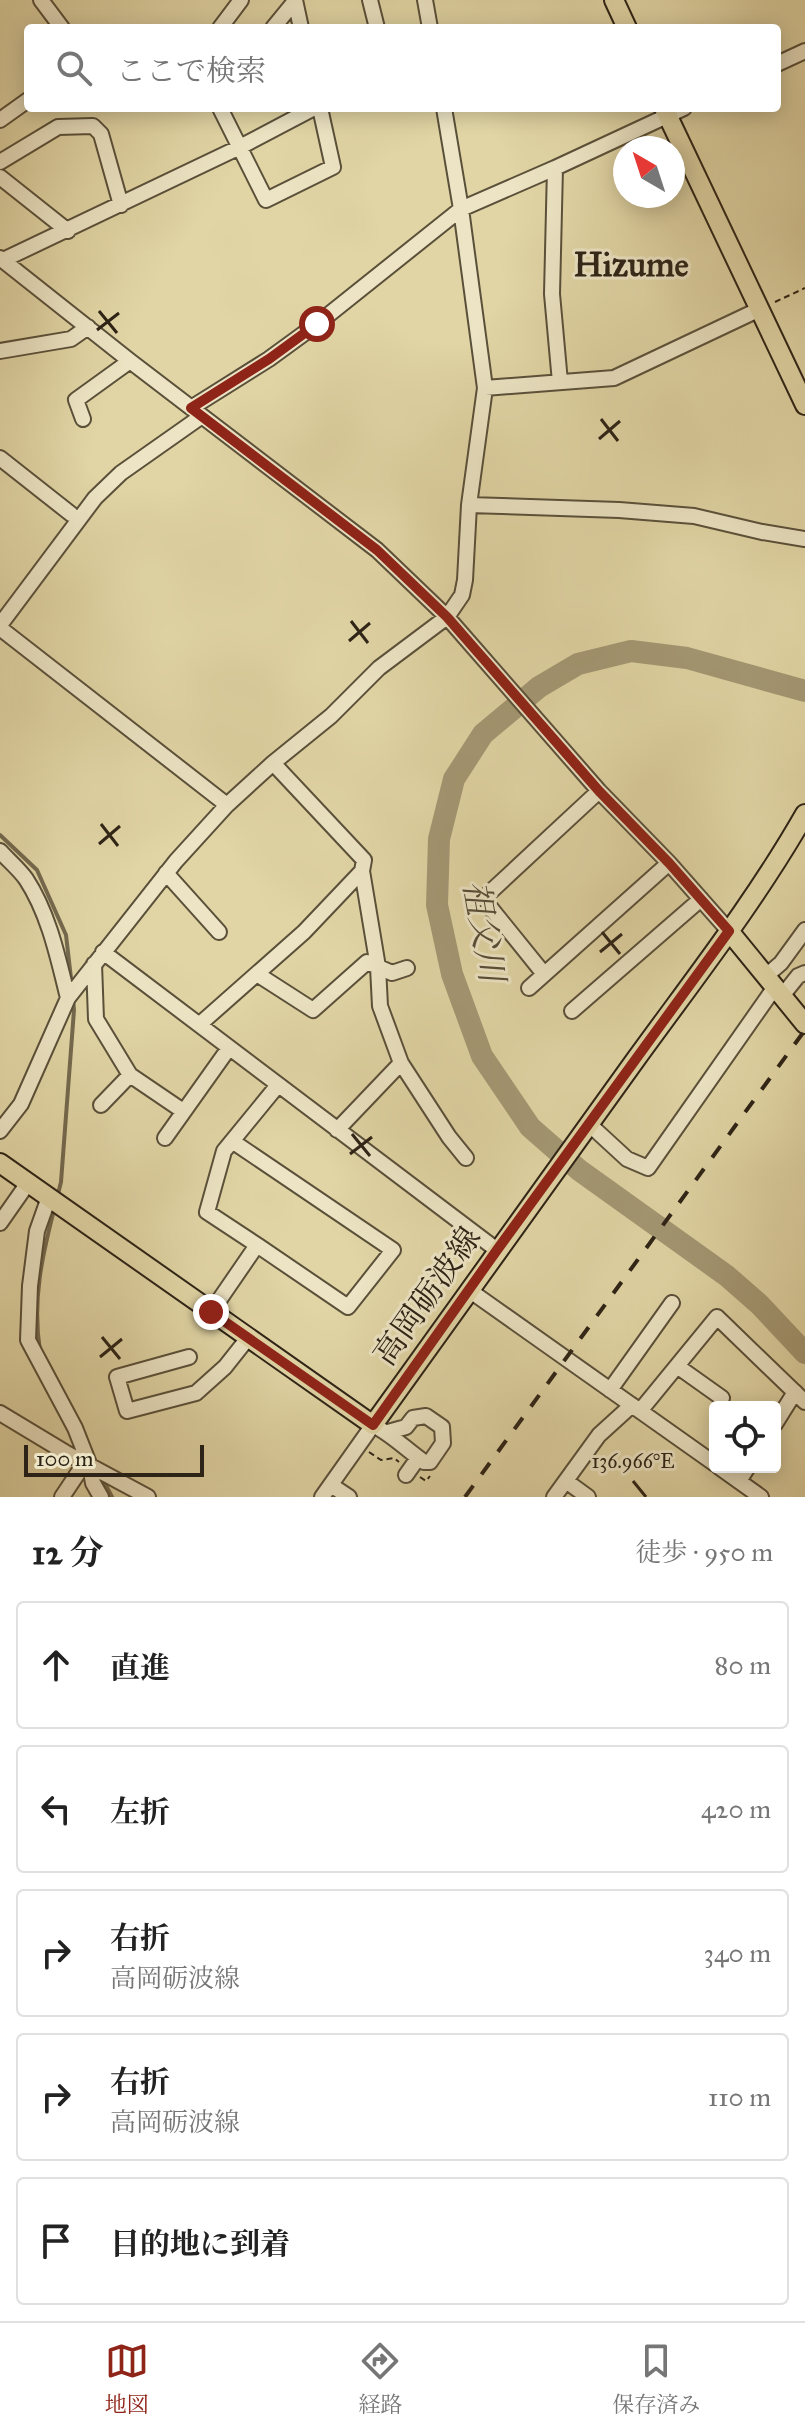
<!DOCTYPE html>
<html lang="ja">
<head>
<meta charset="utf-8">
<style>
	body { margin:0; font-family:"IM FELL Great Primer","Noto Serif JP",serif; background:#f6f6f6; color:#222 }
	.controls { position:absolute; right:24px; bottom:24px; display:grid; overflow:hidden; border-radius:8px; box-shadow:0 4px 20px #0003 }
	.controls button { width:72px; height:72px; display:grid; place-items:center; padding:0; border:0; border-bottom:2px solid #e0e0e0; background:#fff; color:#222; font:40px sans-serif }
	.compass { position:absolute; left:613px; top:136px; width:72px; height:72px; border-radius:50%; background:#fff; box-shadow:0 4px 20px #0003; rotate:321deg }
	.scale { position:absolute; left:24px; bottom:20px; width:180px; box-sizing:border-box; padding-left:8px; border:4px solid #2d2316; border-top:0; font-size:22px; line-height:28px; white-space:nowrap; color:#2d2316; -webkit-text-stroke:6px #ece4c4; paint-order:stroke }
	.stop { position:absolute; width:24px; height:24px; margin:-18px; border:6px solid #8f2418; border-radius:50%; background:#fff }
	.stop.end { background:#8f2418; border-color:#fff; box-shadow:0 2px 8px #0008 }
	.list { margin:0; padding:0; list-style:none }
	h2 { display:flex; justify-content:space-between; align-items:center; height:104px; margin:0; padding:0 32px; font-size:34px }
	h2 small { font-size:26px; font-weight:400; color:#767676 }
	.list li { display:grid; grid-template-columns:52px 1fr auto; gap:24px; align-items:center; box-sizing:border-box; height:128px; margin:0 16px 16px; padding:0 16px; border:2px solid #e0e0e0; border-radius:8px }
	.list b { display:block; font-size:30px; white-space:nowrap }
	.list p { margin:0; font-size:26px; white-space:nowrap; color:#767676 }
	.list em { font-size:26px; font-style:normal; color:#767676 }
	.icon { flex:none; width:44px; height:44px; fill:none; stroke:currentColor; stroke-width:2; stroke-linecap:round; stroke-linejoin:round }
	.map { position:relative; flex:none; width:805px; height:1497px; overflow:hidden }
	.search { position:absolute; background:#fff; box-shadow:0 4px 20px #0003; left:24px; right:24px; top:24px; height:88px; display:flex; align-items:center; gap:20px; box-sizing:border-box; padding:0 28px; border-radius:8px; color:#767676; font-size:30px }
	.sheet { height:824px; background:#fff }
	nav { display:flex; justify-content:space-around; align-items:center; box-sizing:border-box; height:112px; border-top:2px solid #e0e0e0; background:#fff; font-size:22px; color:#767676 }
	nav a { display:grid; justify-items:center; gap:4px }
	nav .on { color:#8f2418 }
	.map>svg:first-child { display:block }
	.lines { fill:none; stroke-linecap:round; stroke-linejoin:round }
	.stream { stroke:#74694e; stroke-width:4 }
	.river { stroke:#a49874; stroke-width:22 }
	.minor-casing { stroke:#5a503a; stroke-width:18 }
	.major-casing { stroke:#2d2316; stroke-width:22 }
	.path { stroke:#2d2316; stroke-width:2; stroke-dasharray:6 4; stroke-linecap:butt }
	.minor { stroke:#ece4c4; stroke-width:14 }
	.major { stroke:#e1d5a5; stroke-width:18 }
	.rail { stroke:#2d2316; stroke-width:4; stroke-dasharray:14 14; stroke-linecap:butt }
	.route { stroke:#8f2418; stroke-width:10 }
	.ticks { fill:none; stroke:#2d2316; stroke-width:3 }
	.labels { text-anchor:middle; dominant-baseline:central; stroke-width:6; stroke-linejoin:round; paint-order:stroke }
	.street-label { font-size:32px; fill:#2d2316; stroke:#ece4c4 }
	.neighbourhood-label { font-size:34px; font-weight:bold; fill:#2d2316; stroke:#ece4c4 }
	.water-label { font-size:34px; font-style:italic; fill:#574c37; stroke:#ece4c4 }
	.ticks-label { font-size:20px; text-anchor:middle; fill:#2d2316; stroke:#ece4c4; stroke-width:6; stroke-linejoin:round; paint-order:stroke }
</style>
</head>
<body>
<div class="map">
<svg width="805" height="1497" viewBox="0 0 805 1497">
	<rect width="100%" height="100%" fill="#e1d5a5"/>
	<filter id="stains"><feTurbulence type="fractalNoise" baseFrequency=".0025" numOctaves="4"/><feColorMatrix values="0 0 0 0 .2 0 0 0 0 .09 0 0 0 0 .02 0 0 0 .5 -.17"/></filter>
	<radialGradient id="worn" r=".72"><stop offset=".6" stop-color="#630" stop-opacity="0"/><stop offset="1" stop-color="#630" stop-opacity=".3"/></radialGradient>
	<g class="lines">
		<path class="stream" d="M 0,835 L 37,870 L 66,935 L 72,987
			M 57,1198 L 61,1182 L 74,1010 L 73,1000
			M 40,1351 C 32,1300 42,1256 55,1206
			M 102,1478 L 112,1497"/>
		<path class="river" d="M 805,691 L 687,658 L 631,651 L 578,664 L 539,687 L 483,734 L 454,779 L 439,839 L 437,905 L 452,974 L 482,1056 L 530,1127 L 579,1170 L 727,1276 L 760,1305 L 805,1353"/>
		<g class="minor-casing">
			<path id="minor" d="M 41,0 L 62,28
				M 295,0 L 301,28
				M 370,0 L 377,28
				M 425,0 L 430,28
				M 220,28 L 241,0
				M 273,28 L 295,1
				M 777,64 L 805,51
				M 220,108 L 266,200 L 333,167 L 320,108
				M 0,120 L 28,100
				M 0,162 L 58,127 L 93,126 L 101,134 L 121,205
				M 555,168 L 552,294 L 560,382
				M 0,177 L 68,231
				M 0,258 L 130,361 L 377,550 L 447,617 L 462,595 L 465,580 L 469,505 L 485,388 L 461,209 L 444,108
				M 3,260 L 240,147 L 314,108
				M 0,351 L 71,339 L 88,327
				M 485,388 L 614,378 L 760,309
				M 191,408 L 269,359 L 317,324 L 461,209 L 555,168 L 684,108
				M 83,419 L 76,400 L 130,361
				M 0,458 L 71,514
				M 469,505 L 619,510 L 694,516 L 762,532 L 805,539
				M 0,625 L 95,498 L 121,473 L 202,416
				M 0,628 L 227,805
				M 273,763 L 364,860 L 362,871 L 378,967 L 380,1006 L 401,1063 L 337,1130
				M 0,851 C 8,860 19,869 26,879 C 49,914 58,958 68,998
				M 166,873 L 219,932
				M 103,952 L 497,1250
				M 94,964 L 96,1019 L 130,1075 L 183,1111
				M 257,974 L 313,1010 L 367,962 L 392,973 L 407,968
				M 544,974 L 489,906 L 486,896 L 599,791
				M 766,976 L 781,963 L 805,930
				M 529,988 L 669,863
				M 782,996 L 798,976 L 805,973
				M 572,1011 L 701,899
				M 200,1024 L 304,932 L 362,871
				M 401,1063 L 449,1137 L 466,1158
				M 101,1105 L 130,1075
				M 589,1124 L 627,1159 L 648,1168 L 775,987
				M 0,1131 L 21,1104 L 68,998 L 176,861 L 227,805 L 273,763 L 331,716 L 379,668 L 447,617 L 599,791 L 669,863 L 729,931
				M 165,1138 L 229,1048
				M 232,1141 L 393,1250 L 348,1307 L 257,1245
				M 49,1197 L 37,1231 L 30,1286 L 28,1340 L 75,1428 L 90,1466 L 93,1483 L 101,1497
				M 0,1223 L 28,1183
				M 469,1290 L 715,1464
				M 211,1312 L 257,1245 L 207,1212 L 224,1151 L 278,1085
				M 189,1357 L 117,1377 L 127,1411 L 196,1393 L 225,1367 L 248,1338
				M 677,1366 L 722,1398
				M 610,1390 L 672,1303
				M 640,1411 L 717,1317 L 805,1402
				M 0,1413 L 68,1454 L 148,1497
				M 775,1424 L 795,1392
				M 719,1467 L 761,1497
				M 406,1475 L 418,1458
				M 566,1481 L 588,1497
				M 739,1481 L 748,1467
				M 331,1485 L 349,1497
				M 62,1497 L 84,1464
				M 322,1497 L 373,1425 C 391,1434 407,1450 424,1462 L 430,1462 L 443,1443 L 442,1427 L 426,1416 L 413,1418 L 406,1427 L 388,1432
				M 554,1497 L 599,1435 L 632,1405"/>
		</g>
		<g class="major-casing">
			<path id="major" d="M 614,0 L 627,28
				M 664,108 L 805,405
				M 729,931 L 805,1024
				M 0,1163 L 373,1425 C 460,1303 548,1181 636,1059 C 694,979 756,900 805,814"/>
		</g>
		<path class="path" d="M 775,302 L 805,288
			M 369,1452 L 381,1460 L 394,1458 L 399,1462
			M 420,1477 L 426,1481 L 430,1476"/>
		<use href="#minor" class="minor"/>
		<use href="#major" class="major"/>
		<path class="rail" d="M 465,1497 L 805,1030"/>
	</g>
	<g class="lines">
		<path class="route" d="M 211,1312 L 373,1425 L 497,1250 L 729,931 L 669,863 L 599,791 L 447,617 L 377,550 L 191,408 L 269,359 L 317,324"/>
	</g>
	<path class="ticks" d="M 99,311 L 117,333M 97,330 L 119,313M 601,419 L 618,441M 599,439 L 620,421M 351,621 L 368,643M 349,641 L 370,623M 101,824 L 118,846M 99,844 L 120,826M 602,932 L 620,954M 600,952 L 622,934M 352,1134 L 370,1156M 350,1154 L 372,1137M 102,1337 L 120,1359M 100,1357 L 122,1339M 633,1481 L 646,1497"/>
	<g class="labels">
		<g class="street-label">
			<text transform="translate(427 1296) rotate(-55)">高岡砺波線</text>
		</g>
		<g class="neighbourhood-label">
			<text x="631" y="264">Hizume</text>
		</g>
		<g class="water-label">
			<text transform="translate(484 931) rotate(80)">祖父川</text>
		</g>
	</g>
	<g class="ticks-label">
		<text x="633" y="1468">136.966°E</text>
	</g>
	<rect width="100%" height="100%" filter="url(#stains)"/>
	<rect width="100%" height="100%" fill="url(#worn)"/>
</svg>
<div class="controls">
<button><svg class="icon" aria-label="locate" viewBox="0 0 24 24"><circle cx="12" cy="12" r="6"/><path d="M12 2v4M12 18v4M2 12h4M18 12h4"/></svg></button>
</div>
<svg class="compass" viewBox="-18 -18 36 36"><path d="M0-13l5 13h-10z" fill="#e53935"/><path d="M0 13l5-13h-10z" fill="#767676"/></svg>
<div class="scale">100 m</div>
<div class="stop" style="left:317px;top:324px"></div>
<div class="stop end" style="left:211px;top:1312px"></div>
<div class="search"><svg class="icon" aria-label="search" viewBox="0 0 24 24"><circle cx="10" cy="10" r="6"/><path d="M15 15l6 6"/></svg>ここで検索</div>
</div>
<section class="sheet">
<h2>12 分<small>徒歩 · 950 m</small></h2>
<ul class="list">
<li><svg class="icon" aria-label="ahead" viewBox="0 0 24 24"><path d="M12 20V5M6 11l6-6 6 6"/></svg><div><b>直進</b></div><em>80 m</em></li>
<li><svg class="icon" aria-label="left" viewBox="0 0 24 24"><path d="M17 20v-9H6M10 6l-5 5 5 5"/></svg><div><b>左折</b></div><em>420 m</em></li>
<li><svg class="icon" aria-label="right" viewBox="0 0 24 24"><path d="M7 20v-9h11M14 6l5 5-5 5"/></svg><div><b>右折</b><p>高岡砺波線</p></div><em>340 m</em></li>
<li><svg class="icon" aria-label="right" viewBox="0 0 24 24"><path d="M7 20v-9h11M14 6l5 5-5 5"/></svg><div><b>右折</b><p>高岡砺波線</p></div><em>110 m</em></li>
<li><svg class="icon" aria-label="arrive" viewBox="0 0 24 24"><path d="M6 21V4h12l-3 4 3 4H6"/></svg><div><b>目的地に到着</b></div></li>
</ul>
</section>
<nav>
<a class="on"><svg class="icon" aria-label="map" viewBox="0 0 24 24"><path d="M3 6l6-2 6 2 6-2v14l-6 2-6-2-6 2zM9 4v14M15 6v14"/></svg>地図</a>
<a><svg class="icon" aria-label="directions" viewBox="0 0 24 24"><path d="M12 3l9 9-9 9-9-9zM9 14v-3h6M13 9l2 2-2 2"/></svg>経路</a>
<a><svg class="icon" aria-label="saved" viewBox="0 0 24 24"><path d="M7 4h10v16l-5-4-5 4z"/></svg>保存済み</a>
</nav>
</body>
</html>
